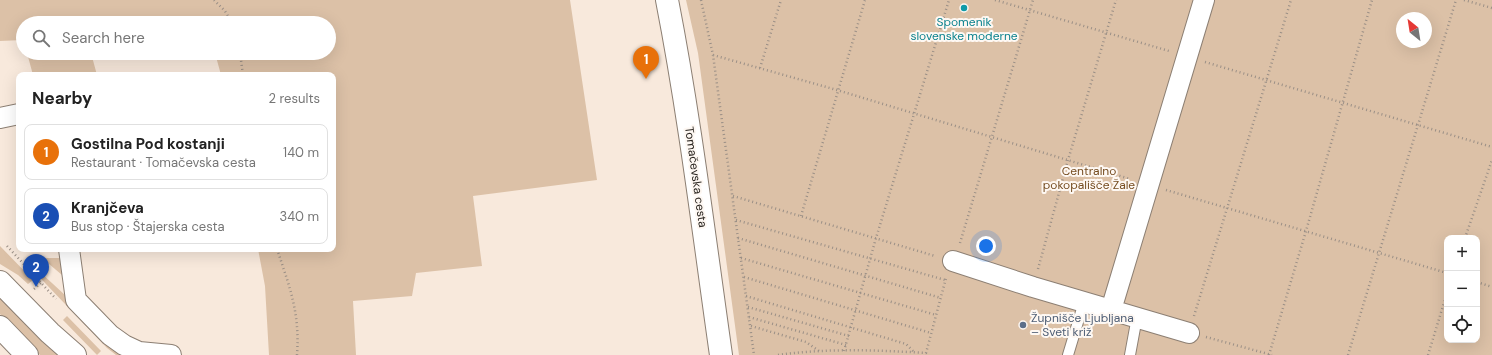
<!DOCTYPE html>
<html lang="en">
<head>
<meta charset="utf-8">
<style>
	body { margin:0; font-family:"DM Sans",sans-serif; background:#f6f6f6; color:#222 }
	.controls { position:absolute; right:12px; bottom:12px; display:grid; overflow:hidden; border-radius:8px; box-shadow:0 4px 16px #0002 }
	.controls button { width:36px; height:36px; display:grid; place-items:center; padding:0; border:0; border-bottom:1px solid #e0e0e0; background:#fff; color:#222; font:20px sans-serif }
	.compass { position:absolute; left:1396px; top:12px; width:36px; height:36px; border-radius:50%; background:#fff; box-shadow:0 4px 16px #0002; rotate:330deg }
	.you { position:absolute; left:986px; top:246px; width:14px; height:14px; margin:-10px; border:3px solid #fff; border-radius:50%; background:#1a73e8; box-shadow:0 0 0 6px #1a73e833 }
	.badge { display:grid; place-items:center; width:26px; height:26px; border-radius:50%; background:#0f766e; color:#fff; font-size:13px; font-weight:700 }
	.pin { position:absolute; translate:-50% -33px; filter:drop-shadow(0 1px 2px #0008) }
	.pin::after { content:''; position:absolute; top:21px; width:14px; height:12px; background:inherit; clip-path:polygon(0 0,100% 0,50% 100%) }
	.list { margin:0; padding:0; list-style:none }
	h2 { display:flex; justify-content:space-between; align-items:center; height:52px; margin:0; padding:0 16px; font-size:17px }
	h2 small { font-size:13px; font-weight:400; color:#767676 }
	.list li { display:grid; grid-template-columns:26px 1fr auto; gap:12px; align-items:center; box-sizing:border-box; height:56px; margin:0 8px 8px; padding:0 8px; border:1px solid #e0e0e0; border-radius:8px }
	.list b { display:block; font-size:15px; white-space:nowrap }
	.list p { margin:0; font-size:13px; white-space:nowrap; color:#767676 }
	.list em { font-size:13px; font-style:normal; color:#767676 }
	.icon { flex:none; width:22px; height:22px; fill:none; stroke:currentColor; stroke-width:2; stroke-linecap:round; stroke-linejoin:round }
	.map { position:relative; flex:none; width:1492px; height:355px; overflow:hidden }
	.search { position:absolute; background:#fff; box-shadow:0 4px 16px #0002; left:16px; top:16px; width:320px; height:44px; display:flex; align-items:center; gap:10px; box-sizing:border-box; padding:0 14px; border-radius:22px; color:#767676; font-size:15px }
	.panel { position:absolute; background:#fff; box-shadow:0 4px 16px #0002; left:16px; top:72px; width:320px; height:180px; border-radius:8px }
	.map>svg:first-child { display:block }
	.green { fill:#dcc1a7; fill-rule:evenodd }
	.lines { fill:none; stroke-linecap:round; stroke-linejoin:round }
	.lane-casing { stroke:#8c7f73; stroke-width:12 }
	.street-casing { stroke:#8c7f73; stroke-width:22 }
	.secondary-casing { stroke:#8c7f73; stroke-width:24 }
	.primary-casing { stroke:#8c7f73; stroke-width:24 }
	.path { stroke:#9a8f86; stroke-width:2.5; stroke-dasharray:1 3; stroke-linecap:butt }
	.lane { stroke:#fff; stroke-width:10 }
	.street { stroke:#fff; stroke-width:20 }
	.secondary { stroke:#fff; stroke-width:22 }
	.primary { stroke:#fff; stroke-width:22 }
	.culture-dot { fill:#0f9aa8; stroke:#fef8f3; stroke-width:1.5 }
	.service-dot { fill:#5c6f8a; stroke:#fef8f3; stroke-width:1.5 }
	.labels { text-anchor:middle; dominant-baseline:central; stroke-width:4; stroke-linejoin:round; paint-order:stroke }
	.culture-label { font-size:12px; fill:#0d838f; stroke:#fef8f3 }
	.park-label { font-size:12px; fill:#764d21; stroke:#fef8f3 }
	.street-label { font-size:12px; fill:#2b2621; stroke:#fef8f3 }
	.service-label { font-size:12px; fill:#4e5e75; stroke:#fef8f3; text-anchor:start }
</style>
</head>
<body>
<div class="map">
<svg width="1492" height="355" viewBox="0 0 1492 355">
	<rect width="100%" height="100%" fill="#f8e9dc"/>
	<path class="green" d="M 0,0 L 570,0 L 597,180 L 473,196 L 482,266 L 416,273 L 412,296 L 353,301 L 356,355 L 269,355 L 265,286 L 258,249 L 333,249 L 333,75 L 221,75 L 215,53 L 329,53 L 329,23 L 23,23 L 23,40 L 0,41 Z
		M 686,0 L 1492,0 L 1492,355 L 739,355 L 698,53 ZM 1402,18 L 1426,18 L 1426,42 L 1402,42 ZM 1447,238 L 1477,238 L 1477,340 L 1447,340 Z
		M 27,53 L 91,53 L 97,75 L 33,75 Z
		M 0,246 L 33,280 L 28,284 L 18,275 L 0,264 Z
		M 42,258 L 63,258 L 63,275 L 62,275 Z
		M 25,262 L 40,272 L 130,355 L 116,355 L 107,348 Z
		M 0,295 L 58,355 L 40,355 L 0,314 Z
		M 67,316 L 101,351 L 97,355 L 63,320 Z"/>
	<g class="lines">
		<g class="lane-casing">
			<path id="lane" d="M 1068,355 L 1084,302
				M 1130,355 L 1137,317"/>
		</g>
		<g class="street-casing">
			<path id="street" d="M 0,118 L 19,114
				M 69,249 L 76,300 L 110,335 L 124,345 L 139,352 L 171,355
				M 953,261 L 1033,287 L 1189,333
				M 1111,310 L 1204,0"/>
		</g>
		<g class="secondary-casing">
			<path id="secondary" d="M 667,0 C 690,118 704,236 721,355"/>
		</g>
		<g class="primary-casing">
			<path id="primary" d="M 0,282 L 50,333 L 75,355
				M 0,327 L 27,355"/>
		</g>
		<path class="path" d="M 214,0 L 225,11 L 232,23
			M 701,0 L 713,55 L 754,355
			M 995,0 L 1169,51
			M 1464,0 L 1492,8
			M 240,53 L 243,75
			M 713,55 L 837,90 L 1130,179
			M 1205,62 L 1492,147
			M 760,68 L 781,0
			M 1166,190 L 1447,273
			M 733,196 L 935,256
			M 801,216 L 865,0
			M 736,220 L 945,280
			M 738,238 L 941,298
			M 1465,238 L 1492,160
			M 960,243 L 1033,0
			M 7,246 L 56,299
			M 277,249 C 290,288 300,313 297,355
			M 741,258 L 936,315
			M 1038,269 L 1068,160 L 1116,0
			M 744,277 L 931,333
			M 1477,282 L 1492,287
			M 34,289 L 41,283
			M 746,296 L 906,344 L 914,352
			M 748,307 L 849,336
			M 1194,316 L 1291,0
			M 749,317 L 846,345
			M 751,326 L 806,342 L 819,351
			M 1206,337 L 1272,355
			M 844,351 L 876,238 L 949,0
			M 778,355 C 827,348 877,350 926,353 L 946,278
			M 1269,355 L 1306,231 L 1372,0
			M 1348,355 L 1456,0
			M 1428,355 L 1447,293"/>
		<use href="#lane" class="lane"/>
		<use href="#street" class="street"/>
		<use href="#secondary" class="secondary"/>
		<use href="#primary" class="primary"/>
	</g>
	<circle class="culture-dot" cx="964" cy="8" r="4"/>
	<circle class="service-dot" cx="1023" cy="325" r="4"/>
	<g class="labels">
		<g class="culture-label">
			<text x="964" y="22">Spomenik<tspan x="964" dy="14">slovenske moderne</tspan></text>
		</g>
		<g class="park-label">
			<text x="1089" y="171">Centralno<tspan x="1089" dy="14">pokopališče Žale</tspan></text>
		</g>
		<g class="street-label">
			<text transform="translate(696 177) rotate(82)">Tomačevska cesta</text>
		</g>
		<g class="service-label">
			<text x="1031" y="318">Župnišče Ljubljana<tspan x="1031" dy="14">– Sveti križ</tspan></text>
		</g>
	</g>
</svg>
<div class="controls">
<button>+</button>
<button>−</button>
<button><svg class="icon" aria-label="locate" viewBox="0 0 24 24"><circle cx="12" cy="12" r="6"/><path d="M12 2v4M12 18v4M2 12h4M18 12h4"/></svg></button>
</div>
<svg class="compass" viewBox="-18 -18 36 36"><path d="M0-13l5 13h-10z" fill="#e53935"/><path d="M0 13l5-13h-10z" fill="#767676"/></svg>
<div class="you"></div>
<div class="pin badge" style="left:646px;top:79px;background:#e8710a">1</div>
<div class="pin badge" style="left:36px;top:287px;background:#1a4fb4">2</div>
<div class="search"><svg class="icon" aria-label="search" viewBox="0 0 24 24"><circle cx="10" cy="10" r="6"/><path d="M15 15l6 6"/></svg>Search here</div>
<section class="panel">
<h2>Nearby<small>2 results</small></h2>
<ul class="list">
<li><span class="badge" style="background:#e8710a">1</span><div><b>Gostilna Pod kostanji</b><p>Restaurant · Tomačevska cesta</p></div><em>140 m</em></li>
<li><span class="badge" style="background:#1a4fb4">2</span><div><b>Kranjčeva</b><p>Bus stop · Štajerska cesta</p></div><em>340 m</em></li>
</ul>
</section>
</div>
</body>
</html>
